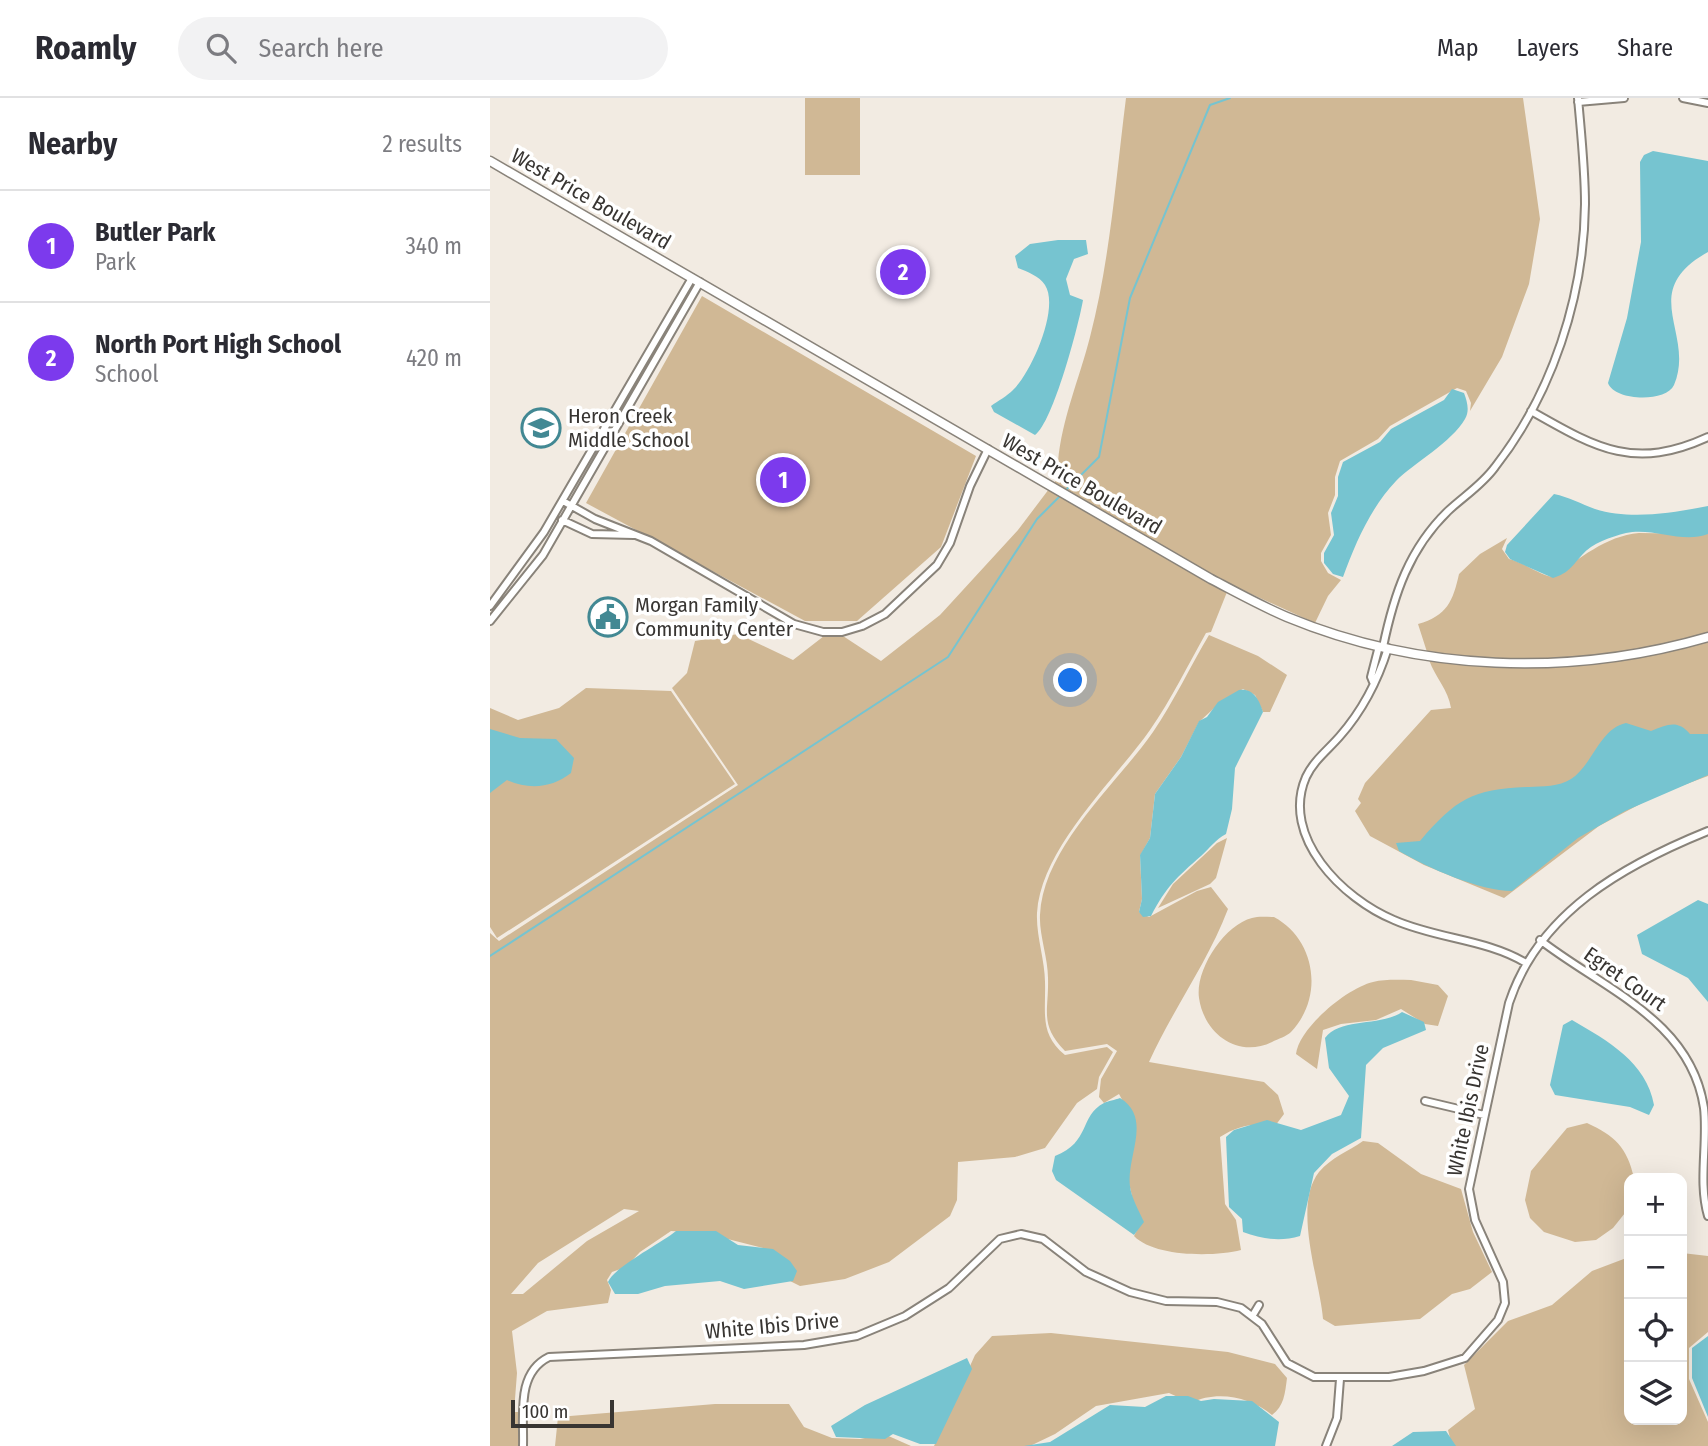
<!DOCTYPE html>
<html lang="en">
<head>
<meta charset="utf-8">
<style>
	body { margin:0; font-family:"Fira Sans Condensed",sans-serif; background:#f2f2f3; color:#2b2b33 }
	.controls { position:absolute; right:21px; bottom:21px; display:grid; overflow:hidden; border-radius:14px; box-shadow:0 7px 28px #0002 }
	.controls button { width:63px; height:63px; display:grid; place-items:center; padding:0; border:0; border-bottom:2px solid #e1e1e2; background:#fff; color:#2b2b33; font:35px sans-serif }
	.scale { position:absolute; left:21px; bottom:18px; width:103px; box-sizing:border-box; padding-left:7px; border:4px solid #383532; border-top:0; font-size:19px; line-height:24px; white-space:nowrap; color:#383532; -webkit-text-stroke:5px #fff; paint-order:stroke }
	.you { position:absolute; left:581px; top:583px; width:24px; height:24px; margin:-18px; border:5px solid #fff; border-radius:50%; background:#1a73e8; box-shadow:0 0 0 10px #1a73e833 }
	.badge { display:grid; place-items:center; width:46px; height:46px; border-radius:50%; background:#7c3aed; color:#fff; font-size:23px; font-weight:700 }
	.pin { position:absolute; translate:-50% -50%; border:4px solid #fff; box-shadow:0 2px 7px #0006 }
	.list { margin:0; padding:0; list-style:none }
	h2 { display:flex; justify-content:space-between; align-items:center; height:91px; margin:0; padding:0 28px; font-size:30px }
	h2 small { font-size:23px; font-weight:400; color:#7c7c81 }
	.list li { display:grid; grid-template-columns:46px 1fr auto; gap:21px; align-items:center; box-sizing:border-box; height:112px; padding:0 28px; border-top:2px solid #e1e1e2 }
	.list b { display:block; font-size:26px; white-space:nowrap }
	.list p { margin:0; font-size:23px; white-space:nowrap; color:#7c7c81 }
	.list em { font-size:23px; font-style:normal; color:#7c7c81 }
	.icon { flex:none; width:38px; height:38px; fill:none; stroke:currentColor; stroke-width:2; stroke-linecap:round; stroke-linejoin:round }
	.map { position:relative; flex:none; width:1218px; height:1348px; overflow:hidden }
	header { display:flex; align-items:center; gap:42px; box-sizing:border-box; height:98px; padding:0 35px; background:#fff; border-bottom:2px solid #e1e1e2 }
	header strong { font-size:33px }
	nav { display:flex; gap:38px; margin-inline-start:auto; font-size:24px }
	.search { width:490px; height:63px; background:#f2f2f3; display:flex; align-items:center; gap:18px; box-sizing:border-box; padding:0 24px; border-radius:38px; color:#7c7c81; font-size:26px }
	main { display:flex }
	aside { flex:1; background:#fff }
	.map>svg:first-child { display:block }
	.green { fill:#d0b895; fill-rule:evenodd }
	.water { fill:#76c4d0 }
	.lines { fill:none; stroke-linecap:round; stroke-linejoin:round }
	.stream { stroke:#76c4d0; stroke-width:2 }
	.minor-casing { stroke:#89837a; stroke-width:10 }
	.tertiary-casing { stroke:#89837a; stroke-width:11 }
	.minor { stroke:#fff; stroke-width:6 }
	.tertiary { stroke:#fff; stroke-width:8 }
	.labels { text-anchor:middle; dominant-baseline:central; stroke-width:7; stroke-linejoin:round; paint-order:stroke }
	.street-label { font-size:21px; fill:#383532; stroke:#fff }
	.poi-label { font-size:21px; fill:#383532; stroke:#fff; text-anchor:start }
</style>
</head>
<body>
<header>
<strong>Roamly</strong>
<div class="search"><svg class="icon" aria-label="search" viewBox="0 0 24 24"><circle cx="10" cy="10" r="6"/><path d="M15 15l6 6"/></svg>Search here</div>
<nav><a>Map</a><a>Layers</a><a>Share</a></nav>
</header>
<main>
<aside>
<h2>Nearby<small>2 results</small></h2>
<ul class="list">
<li><span class="badge">1</span><div><b>Butler Park</b><p>Park</p></div><em>340 m</em></li>
<li><span class="badge">2</span><div><b>North Port High School</b><p>School</p></div><em>420 m</em></li>
</ul>
</aside>
<div class="map">
<svg width="1218" height="1348" viewBox="0 0 1218 1348">
	<rect width="100%" height="100%" fill="#f2ebe2"/>
	<path class="green" d="M 315,0 L 370,0 L 370,77 L 315,77 Z
		M 636,0 L 1033,0 L 1050,121 L 1039,186 L 1012,259 L 980,313 L 981,305 L 976,293 L 967,290 L 900,328 L 888,341 L 850,363 L 845,379 L 845,397 L 838,415 L 841,437 L 831,455 L 831,463 L 838,475 L 851,482 L 838,498 L 825,525 L 722,478 L 564,385 L 576,369 L 568,364 C 572,320 589,282 600,239 C 620,162 626,79 636,0 Z
		M 212,198 L 486,358 L 451,449 L 367,523 L 315,523 L 96,405 Z
		M 559,391 L 737,494 L 721,534 L 716,535 C 698,567 681,602 660,632 C 624,683 551,750 547,815 C 546,838 555,862 555,884 C 556,914 549,936 575,957 L 617,949 L 623,954 L 609,979 L 607,991 L 587,1005 L 555,1050 L 525,1059 L 468,1064 L 467,1102 L 460,1118 L 399,1164 L 355,1181 L 310,1188 L 300,1183 L 273,1150 L 214,1135 L 181,1133 L 150,1154 L 136,1169 L 122,1174 L 117,1182 L 121,1192 L 118,1205 L 57,1213 L 22,1233 L 27,1275 L 24,1314 L 38,1314 L 35,1348 L 0,1348 L 0,835 L 9,843 L 248,687 L 182,590 L 197,575 L 205,543 L 248,536 L 303,562 L 334,538 L 353,538 L 391,563 L 450,517 L 528,432 ZM 134,1111 L 149,1113 L 97,1143 L 33,1196 L 21,1196 L 48,1165 Z
		M 1149,435 L 1218,436 L 1218,535 C 1126,562 1031,568 937,554 L 928,526 C 957,518 963,503 969,476 L 990,456 L 1017,440 L 1012,451 L 1019,461 C 1035,465 1046,475 1062,479 C 1090,461 1115,438 1149,435 Z
		M 719,537 L 768,558 L 797,577 L 780,614 L 773,614 L 765,597 L 753,591 L 733,602 L 709,624 L 691,659 L 665,696 L 660,740 L 650,758 L 652,801 L 649,814 L 659,819 L 707,793 L 721,789 L 738,811 C 718,864 683,911 659,964 L 774,984 L 788,997 L 794,1016 L 785,1028 C 765,1024 747,1028 730,1039 L 735,1106 L 746,1122 L 751,1152 C 724,1159 664,1159 644,1138 L 649,1128 L 638,1081 L 636,1009 L 629,996 L 614,1005 L 609,999 L 611,981 L 627,953 L 617,946 L 575,953 C 549,926 559,914 558,880 C 558,859 549,837 550,817 C 553,749 627,686 663,634 C 684,603 700,569 719,537 Z
		M 1218,544 L 1218,678 L 1167,697 L 1109,728 L 1014,800 L 934,767 L 880,738 L 865,713 L 871,705 L 868,701 L 875,685 L 941,612 L 961,610 C 958,591 946,581 939,562 C 1033,576 1127,570 1218,544 Z
		M 96,590 L 181,593 L 245,686 L 7,840 L 0,829 L 0,610 L 28,622 L 69,610 Z
		M 737,740 L 726,780 L 720,786 L 668,810 L 683,786 L 727,745 Z
		M 784,819 C 825,841 835,898 801,934 C 797,938 788,941 782,944 C 747,961 714,935 709,900 C 705,872 734,827 762,820 C 768,818 777,819 784,819 Z
		M 921,882 L 948,887 L 958,898 L 948,928 L 935,926 L 911,911 L 886,922 L 851,926 L 833,932 L 827,971 L 806,956 C 809,930 857,890 883,884 C 895,881 909,882 921,882 Z
		M 1097,1025 C 1125,1038 1137,1049 1144,1080 L 1139,1080 L 1139,1110 L 1123,1130 L 1106,1142 L 1085,1144 L 1054,1134 L 1040,1120 L 1035,1102 L 1041,1073 L 1077,1030 Z
		M 873,1043 L 888,1045 L 931,1076 L 971,1091 L 983,1134 L 1002,1174 L 980,1191 L 962,1196 L 930,1221 L 845,1228 L 833,1221 C 830,1182 802,1108 829,1074 C 842,1059 857,1054 873,1043 Z
		M 1192,1155 L 1218,1158 L 1218,1234 L 1199,1250 L 1199,1281 L 1218,1324 L 1218,1348 L 962,1348 L 958,1332 L 985,1311 L 974,1267 L 1018,1223 L 1062,1207 L 1102,1173 L 1139,1159 L 1139,1322 L 1192,1322 Z
		M 561,1235 L 738,1254 L 785,1266 L 797,1280 C 795,1296 794,1308 782,1317 C 760,1299 727,1292 701,1305 L 679,1295 L 606,1308 L 565,1336 L 540,1348 L 444,1348 L 485,1257 L 502,1238 Z
		M 225,1306 L 299,1306 L 314,1329 L 342,1340 L 370,1341 L 394,1336 L 421,1348 L 65,1348 L 68,1319 Z"/>
	<path class="water" d="M 1163,53 L 1218,63 L 1218,154 C 1146,194 1206,235 1184,287 C 1176,305 1124,303 1118,285 L 1137,220 L 1151,144 L 1150,64 L 1154,57 Z
		M 568,142 L 596,142 L 598,156 L 584,161 L 576,181 L 580,197 L 593,202 C 589,226 563,325 545,337 L 504,314 L 501,308 C 508,303 517,298 523,292 C 541,275 570,210 555,187 C 549,178 538,174 528,170 L 525,158 L 540,146 Z
		M 962,291 L 974,295 C 977,303 980,313 975,321 C 962,344 924,365 906,383 C 881,409 865,446 853,479 L 843,476 L 834,465 L 834,455 L 844,437 L 841,415 L 848,398 L 848,379 L 853,364 L 890,344 L 901,331 L 954,302 Z
		M 1064,396 C 1079,399 1091,406 1105,411 C 1140,422 1183,415 1218,408 L 1218,436 C 1192,446 1163,429 1136,435 C 1121,439 1102,445 1092,457 C 1082,468 1079,475 1063,480 L 1020,461 L 1015,454 L 1017,447 Z
		M 749,592 C 763,590 769,601 773,614 L 745,670 L 742,711 L 736,736 C 725,742 720,750 711,758 C 687,779 676,789 661,818 L 653,819 L 649,814 L 652,801 L 650,757 L 660,740 L 665,696 L 691,659 L 709,623 L 717,619 L 728,604 Z
		M 1136,625 L 1161,633 C 1177,627 1187,621 1200,636 L 1218,636 L 1218,677 L 1135,713 L 1088,740 L 1022,793 C 990,793 938,770 909,753 L 906,745 L 930,743 C 967,700 983,691 1039,689 C 1052,688 1069,689 1081,681 C 1102,668 1110,630 1136,625 Z
		M 0,631 L 30,640 L 66,641 L 84,660 L 81,675 C 62,690 39,692 17,682 L 0,695 Z
		M 1208,802 L 1218,806 L 1218,904 L 1198,880 L 1152,856 L 1147,837 Z
		M 912,914 L 934,924 L 936,932 L 893,950 L 876,967 L 871,1040 L 842,1056 L 824,1075 L 810,1138 C 790,1144 772,1141 753,1134 L 752,1121 L 739,1109 L 736,1039 L 744,1032 L 777,1022 L 811,1032 L 851,1017 L 859,998 L 839,970 L 835,940 C 851,919 890,929 912,914 Z
		M 1082,922 C 1118,943 1156,964 1164,1007 L 1159,1017 L 1140,1009 L 1065,997 L 1060,987 L 1073,927 Z
		M 630,1000 C 663,1020 636,1059 640,1088 C 641,1099 649,1113 654,1124 L 644,1137 L 566,1082 L 562,1073 L 565,1058 C 601,1044 589,1018 614,1005 C 618,1003 625,1002 630,1000 Z
		M 186,1133 L 226,1133 L 248,1147 L 283,1151 L 300,1163 L 307,1173 L 303,1183 L 254,1191 L 230,1183 L 175,1188 L 148,1196 L 125,1196 L 118,1184 C 124,1169 170,1146 186,1133 Z
		M 1218,1238 L 1218,1319 L 1202,1280 L 1202,1250 Z
		M 477,1260 L 482,1271 L 446,1346 L 430,1346 L 403,1336 L 395,1341 L 346,1339 L 341,1328 L 375,1307 Z
		M 676,1298 L 698,1298 L 711,1303 L 724,1301 L 762,1303 L 789,1324 L 785,1348 L 534,1348 L 560,1344 L 620,1307 L 655,1309 Z
		M 956,1333 L 966,1348 L 902,1348 L 923,1334 Z"/>
	<g class="lines">
		<path class="stream" d="M 575,393 L 609,359 L 640,200 L 720,7 L 740,0
			M 0,858 L 458,559 L 547,421 L 571,397"/>
		<g class="minor-casing">
			<path id="minor" d="M 1193,0 L 1218,5
				M 1088,4 L 1134,0
				M 1041,313 C 1106,350 1144,373 1218,339
				M 73,403 L 105,421 L 161,443 L 304,526 L 333,534 L 352,534 L 372,528 L 395,516 L 447,467 L 460,445 L 480,388 L 498,351
				M 72,422 L 102,436 L 144,437
				M 0,508 L 54,434 L 202,180
				M 0,523 L 53,457 L 210,184
				M 893,549 C 904,496 919,451 958,413 C 974,398 992,387 1005,369 C 1062,296 1094,199 1095,106 C 1095,71 1091,35 1088,0
				M 898,550 C 888,582 872,613 850,638 C 838,652 824,662 816,679 C 790,739 853,801 904,822 C 947,841 996,841 1036,865
				M 883,584 L 881,579 L 889,548
				M 1050,842 C 1113,891 1201,922 1214,1010 C 1218,1045 1208,1084 1218,1118
				M 935,1003 L 994,1017
				M 763,1217 L 769,1207
				M 33,1348 C 34,1317 26,1275 59,1259 L 314,1247 L 367,1238 L 415,1218 L 459,1190 L 510,1141 L 531,1136 L 553,1141 L 596,1174 L 640,1194 L 676,1203 L 727,1204 L 751,1210 L 772,1226 L 797,1265 L 824,1279 L 899,1279 L 934,1273 L 975,1260 L 1008,1222 L 1015,1205 L 1013,1184 L 985,1122 L 979,1091 L 1019,905 C 1049,814 1134,767 1218,733
				M 836,1348 L 847,1320 L 850,1281"/>
		</g>
		<g class="tertiary-casing">
			<path id="tertiary" d="M 0,63 L 721,481 C 746,494 771,508 797,519 C 930,574 1080,579 1218,539"/>
		</g>
		<use href="#minor" class="minor"/>
		<use href="#tertiary" class="tertiary"/>
	</g>
	<defs>
		<g id="school-ring" transform="scale(2.0125)"><circle r="9.5" fill="#fff" stroke="#428893" stroke-width="1.5"/><path d="M0-5L7-2L0 1L-7-2ZM-4 1L0 2.5L4 1V4Q0 6-4 4Z" fill="#428893"/></g>
		<g id="civic-ring" transform="scale(2.0125)"><circle r="9.5" fill="#fff" stroke="#428893" stroke-width="1.5"/><path d="M-.6-6.5H3V-4.5H.6V-3L4-1V1h2V6H-6V1h2V-1L-.6-3ZM-1.2 2.5V6h2.4V2.5Z" fill="#428893"/></g>
	</defs>
	<g fill-rule="evenodd">
		<use href="#school-ring" x="51" y="330"/>
		<use href="#civic-ring" x="118" y="519"/>
	</g>
	<g class="labels">
		<g class="street-label">
			<text transform="translate(101 101) rotate(30)">West Price Boulevard</text>
			<text transform="translate(592 386) rotate(30)">West Price Boulevard</text>
			<text transform="translate(1135 881) rotate(35)">Egret Court</text>
			<text transform="translate(978 1012) rotate(-78)">White Ibis Drive</text>
			<text transform="translate(282 1228) rotate(-5)">White Ibis Drive</text>
		</g>
		<g class="poi-label">
			<text x="78" y="318">Heron Creek<tspan x="78" dy="24">Middle School</tspan></text>
			<text x="145" y="507">Morgan Family<tspan x="145" dy="24">Community Center</tspan></text>
		</g>
	</g>
</svg>
<div class="controls">
<button>+</button>
<button>−</button>
<button><svg class="icon" aria-label="locate" viewBox="0 0 24 24"><circle cx="12" cy="12" r="6"/><path d="M12 2v4M12 18v4M2 12h4M18 12h4"/></svg></button>
<button><svg class="icon" aria-label="layers" viewBox="0 0 24 24"><path d="M12 4l9 5-9 5-9-5zM3 14l9 5 9-5"/></svg></button>
</div>
<div class="scale">100 m</div>
<div class="you"></div>
<div class="pin badge" style="left:293px;top:382px">1</div>
<div class="pin badge" style="left:413px;top:174px">2</div>
</div>
</main>
</body>
</html>
